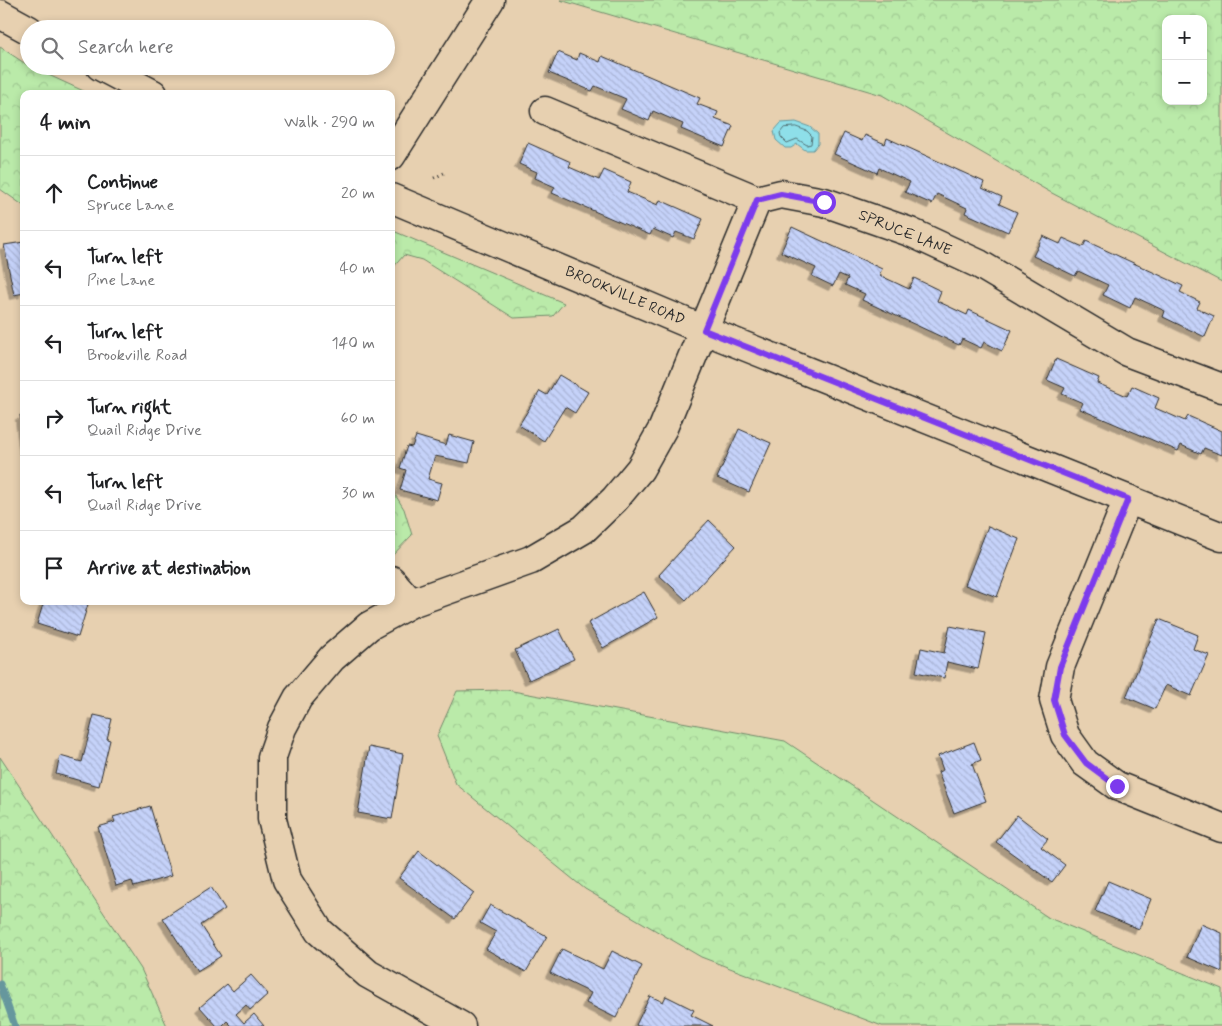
<!DOCTYPE html>
<html lang="en">
<head>
<meta charset="utf-8">
<style>
	body { margin:0; font-family:Mynerve,sans-serif; background:#f6f6f6; color:#202124 }
	.controls { position:absolute; right:15px; top:15px; display:grid; overflow:hidden; border-radius:10px; box-shadow:0 2px 8px #0003 }
	.controls button { width:45px; height:45px; display:grid; place-items:center; padding:0; border:0; border-bottom:1px solid #e0e0e0; background:#fff; color:#202124; font:25px sans-serif }
	.stop { position:absolute; width:15px; height:15px; margin:-11px; border:4px solid #7c3aed; border-radius:50%; background:#fff }
	.stop.end { background:#7c3aed; border-color:#fff; box-shadow:0 1px 5px #0008 }
	.list { margin:0; padding:0; list-style:none }
	h2 { display:flex; justify-content:space-between; align-items:center; height:65px; margin:0; padding:0 20px; font-size:21px }
	h2 small { font-size:16px; font-weight:400; color:#757577 }
	.list li { display:grid; grid-template-columns:32px 1fr auto; gap:15px; align-items:center; box-sizing:border-box; height:75px; padding:0 20px; border-top:1px solid #e0e0e0 }
	.list b { display:block; font-size:19px; white-space:nowrap }
	.list p { margin:0; font-size:16px; white-space:nowrap; color:#757577 }
	.list em { font-size:16px; font-style:normal; color:#757577 }
	.icon { flex:none; width:28px; height:28px; fill:none; stroke:currentColor; stroke-width:2; stroke-linecap:round; stroke-linejoin:round }
	.map { position:relative; flex:none; width:1222px; height:1026px; overflow:hidden }
	.search { position:absolute; background:#fff; box-shadow:0 2px 8px #0003; left:20px; top:20px; width:375px; height:55px; display:flex; align-items:center; gap:12px; box-sizing:border-box; padding:0 18px; border-radius:28px; color:#757577; font-size:19px }
	.panel { position:absolute; background:#fff; box-shadow:0 2px 8px #0003; left:20px; top:90px; width:375px; height:515px; border-radius:10px }
	.map>svg:first-child { display:block }
	.forest { fill:url(#forest-crowns); stroke:#728a6a; fill-rule:evenodd }
	.water { fill:#8edfe9; stroke:#66979d }
	.lines { fill:none; stroke-linecap:round; stroke-linejoin:round }
	.shore { stroke:#537377; stroke-width:1 }
	.stream { stroke:#66979d; stroke-width:7 }
	.building { fill:url(#building-back-hatch); stroke:#2b2b2b; filter:url(#shadow) }
	.street-casing { stroke:#2b2b2b; stroke-width:31 }
	.secondary-casing { stroke:#2b2b2b; stroke-width:31 }
	.path { stroke:#2b2b2b; stroke-width:3; stroke-dasharray:1 4; stroke-linecap:butt }
	.street { stroke:#e7d0b0; stroke-width:28 }
	.secondary { stroke:#e7d0b0; stroke-width:28 }
	.route { stroke:#7c3aed; stroke-width:6 }
	.labels { text-anchor:middle; dominant-baseline:central; stroke-width:5; stroke-linejoin:round; paint-order:stroke }
	.street-label { font-size:15px; fill:#2b2b2b; stroke:#e7d0b0 }
</style>
</head>
<body>
<div class="map">
<svg width="1222" height="1026" viewBox="0 0 1222 1026">
	<defs>
		<pattern id="forest-crowns" width="20" height="18" patternUnits="userSpaceOnUse" patternTransform="scale(1.25)"><rect width="20" height="18" fill="#baeaa9"/><path d="M2 6a3 3 0 1 1 6 0M12 15a3 3 0 1 1 6 0" fill="none" stroke="#a0c992"/></pattern>
		<pattern id="building-back-hatch" width="6" height="6" patternUnits="userSpaceOnUse" patternTransform="scale(1.25)"><rect width="6" height="6" fill="#c5d2f9"/><path d="M-1 5l2 2M0 0l6 6M5-1l2 2" fill="none" stroke="#a9b4d6"/></pattern>
		<filter id="shadow"><feDropShadow dx="-4.5" dy="4.5" stdDeviation="0" flood-color="#0004"/></filter>
	</defs>
	<rect width="100%" height="100%" fill="#e7d0b0"/>
	<filter id="ink" filterUnits="userSpaceOnUse"><feTurbulence type="fractalNoise" baseFrequency=".02" numOctaves="2"/><feDisplacementMap in="SourceGraphic" scale="10" xChannelSelector="R" yChannelSelector="G"/><feConvolveMatrix kernelMatrix="1 2 1 2 8 2 1 2 1" color-interpolation-filters="sRGB"/></filter>
	<g filter="url(#ink)">
		<path class="forest" d="M 560,0 L 1222,0 L 1222,282 L 1048,191 L 882,95 ZM 1166,19 L 1203,19 L 1203,101 L 1166,101 Z
			M 0,47 L 29,66 L 90,94 L 24,94 L 24,206 L 0,189 Z
			M 391,230 L 564,303 L 553,316 L 514,318 L 422,260 L 404,255 L 391,270 Z
			M 391,488 L 404,509 L 412,535 L 391,557 Z
			M 507,690 L 785,741 L 1049,918 L 1222,989 L 1222,1026 L 882,1026 L 701,957 L 585,889 L 456,784 L 437,736 L 457,691 Z
			M 0,757 L 141,969 L 167,1026 L 0,1026 Z"/>
		<path class="water" d="M 796,122 L 810,127 L 818,134 L 818,144 L 813,150 L 805,150 L 797,144 L 791,148 L 785,148 L 776,140 L 774,131 L 781,123 Z"/>
		<g class="lines">
			<path class="shore" d="M 796,127 L 807,131 L 812,136 L 811,144 L 807,145 L 797,139 L 787,143 L 781,137 L 780,133 L 784,128 Z"/>
			<path class="stream" d="M 0,984 L 15,1026"/>
		</g>
		<path class="building" d="M 558,52 L 577,60 L 579,53 L 600,62 L 602,56 L 700,98 L 697,104 L 718,112 L 715,119 L 733,126 L 724,147 L 681,129 L 683,124 L 653,111 L 649,121 L 621,109 L 626,99 L 595,86 L 592,91 L 549,73 Z
			M 844,133 L 862,141 L 865,135 L 885,144 L 887,138 L 984,182 L 982,188 L 1002,197 L 999,204 L 1017,212 L 1008,232 L 965,213 L 967,208 L 937,194 L 932,204 L 905,192 L 910,182 L 879,168 L 877,173 L 834,154 Z
			M 528,143 L 571,162 L 569,167 L 599,180 L 604,170 L 631,182 L 627,192 L 658,205 L 660,200 L 703,219 L 694,239 L 676,232 L 673,238 L 653,229 L 650,235 L 552,193 L 555,187 L 535,178 L 537,172 L 519,164 Z
			M 792,227 L 882,269 L 879,275 L 909,289 L 914,278 L 941,291 L 937,301 L 967,315 L 969,310 L 1012,330 L 1002,351 L 984,342 L 981,348 L 962,339 L 959,345 L 862,300 L 865,294 L 845,285 L 848,278 L 839,274 L 833,286 L 812,276 L 816,268 L 781,252 Z
			M 1043,236 L 1060,244 L 1063,238 L 1083,247 L 1086,241 L 1183,286 L 1180,292 L 1200,302 L 1197,308 L 1214,316 L 1205,337 L 1163,317 L 1165,311 L 1135,297 L 1130,308 L 1103,295 L 1108,285 L 1078,271 L 1075,276 L 1033,256 Z
			M 24,242 L 24,293 L 14,295 L 4,245 Z
			M 1056,359 L 1099,378 L 1097,383 L 1127,396 L 1132,386 L 1159,398 L 1155,408 L 1185,421 L 1188,416 L 1222,431 L 1222,455 L 1204,448 L 1201,454 L 1181,445 L 1178,451 L 1080,409 L 1083,403 L 1062,394 L 1065,388 L 1047,380 Z
			M 559,375 L 588,392 L 575,413 L 565,407 L 544,441 L 519,425 L 540,391 L 547,395 Z
			M 20,415 L 24,415 L 24,450 Z
			M 739,429 L 771,443 L 749,492 L 717,478 Z
			M 449,435 L 474,442 L 469,463 L 435,456 L 428,479 L 442,483 L 437,500 L 400,490 L 406,470 L 400,468 L 407,446 L 412,447 L 416,436 L 446,445 Z
			M 709,520 L 736,546 L 686,600 L 659,575 Z
			M 988,526 L 1019,539 L 997,597 L 965,585 Z
			M 644,592 L 658,617 L 603,648 L 588,623 Z
			M 44,601 L 89,601 L 78,637 L 37,624 Z
			M 1159,619 L 1198,635 L 1193,649 L 1209,655 L 1191,696 L 1166,685 L 1155,709 L 1126,697 Z
			M 950,626 L 986,633 L 978,669 L 947,662 L 944,678 L 916,672 L 921,648 L 944,653 Z
			M 559,629 L 574,659 L 529,680 L 515,650 Z
			M 94,715 L 112,719 L 107,739 L 110,740 L 99,786 L 56,774 L 60,756 L 82,762 Z
			M 974,742 L 981,760 L 972,764 L 986,801 L 954,813 L 938,772 L 943,770 L 938,756 Z
			M 369,747 L 403,754 L 392,819 L 358,813 Z
			M 150,806 L 171,876 L 134,887 L 132,881 L 116,886 L 98,827 L 115,822 L 113,817 Z
			M 1017,815 L 1048,839 L 1041,847 L 1065,865 L 1052,882 L 996,842 Z
			M 419,851 L 474,893 L 455,919 L 399,878 Z
			M 1108,881 L 1151,899 L 1139,929 L 1095,911 Z
			M 211,887 L 225,909 L 201,925 L 221,956 L 197,971 L 163,918 Z
			M 490,905 L 547,936 L 526,972 L 486,949 L 496,932 L 480,923 Z
			M 1201,924 L 1222,933 L 1222,972 L 1187,957 Z
			M 562,949 L 603,969 L 612,951 L 642,966 L 616,1018 L 586,1003 L 591,993 L 550,973 Z
			M 251,975 L 268,994 L 250,1010 L 246,1005 L 236,1014 L 244,1023 L 254,1014 L 264,1026 L 232,1026 L 227,1021 L 222,1026 L 217,1026 L 200,1007 L 227,984 L 233,991 Z
			M 650,996 L 663,1002 L 666,996 L 694,1010 L 691,1015 L 713,1026 L 638,1026 L 636,1025 Z"/>
		<g class="lines">
			<g class="street-casing">
				<path id="street" d="M 545,111 L 757,200 L 781,194 L 824,202 L 910,232 L 979,264 L 1127,352 L 1222,388
					M 1128,499 L 1060,667 L 1054,700 L 1065,735 L 1085,763 L 1117,786 L 1222,828
					M 391,580 L 411,603
					M 461,1026 L 368,974 L 319,931 L 287,880 L 272,819 L 272,757 L 282,728 L 298,698 L 332,658 L 369,626 L 411,603 L 531,560 L 584,529 L 615,499 L 640,469 L 663,428 L 757,200"/>
			</g>
			<g class="secondary-casing">
				<path id="secondary" d="M 0,14 L 29,30
					M 100,66 L 153,94
					M 391,156 L 490,0
					M 391,198 L 704,330 L 1222,537"/>
			</g>
			<path class="path" d="M 434,178 L 444,173"/>
			<use href="#street" class="street"/>
			<use href="#secondary" class="secondary"/>
		</g>
	</g>
	<g class="lines" filter="url(#ink)">
		<path class="route" d="M 824,202 L 781,194 L 757,200 L 704,330 L 1128,499 L 1060,667 L 1054,700 L 1065,735 L 1086,763 L 1117,786"/>
	</g>
	<g class="labels">
		<g class="street-label">
			<text transform="translate(905 233) rotate(22)">SPRUCE LANE</text>
			<text transform="translate(625 296) rotate(23)">BROOKVILLE ROAD</text>
		</g>
	</g>
</svg>
<div class="controls">
<button>+</button>
<button>−</button>
</div>
<div class="stop" style="left:824px;top:202px"></div>
<div class="stop end" style="left:1117px;top:786px"></div>
<div class="search"><svg class="icon" aria-label="search" viewBox="0 0 24 24"><circle cx="10" cy="10" r="6"/><path d="M15 15l6 6"/></svg>Search here</div>
<section class="panel">
<h2>4 min<small>Walk · 290 m</small></h2>
<ul class="list">
<li><svg class="icon" aria-label="ahead" viewBox="0 0 24 24"><path d="M12 20V5M6 11l6-6 6 6"/></svg><div><b>Continue</b><p>Spruce Lane</p></div><em>20 m</em></li>
<li><svg class="icon" aria-label="left" viewBox="0 0 24 24"><path d="M17 20v-9H6M10 6l-5 5 5 5"/></svg><div><b>Turn left</b><p>Pine Lane</p></div><em>40 m</em></li>
<li><svg class="icon" aria-label="left" viewBox="0 0 24 24"><path d="M17 20v-9H6M10 6l-5 5 5 5"/></svg><div><b>Turn left</b><p>Brookville Road</p></div><em>140 m</em></li>
<li><svg class="icon" aria-label="right" viewBox="0 0 24 24"><path d="M7 20v-9h11M14 6l5 5-5 5"/></svg><div><b>Turn right</b><p>Quail Ridge Drive</p></div><em>60 m</em></li>
<li><svg class="icon" aria-label="left" viewBox="0 0 24 24"><path d="M17 20v-9H6M10 6l-5 5 5 5"/></svg><div><b>Turn left</b><p>Quail Ridge Drive</p></div><em>30 m</em></li>
<li><svg class="icon" aria-label="arrive" viewBox="0 0 24 24"><path d="M6 21V4h12l-3 4 3 4H6"/></svg><div><b>Arrive at destination</b></div></li>
</ul>
</section>
</div>
</body>
</html>
